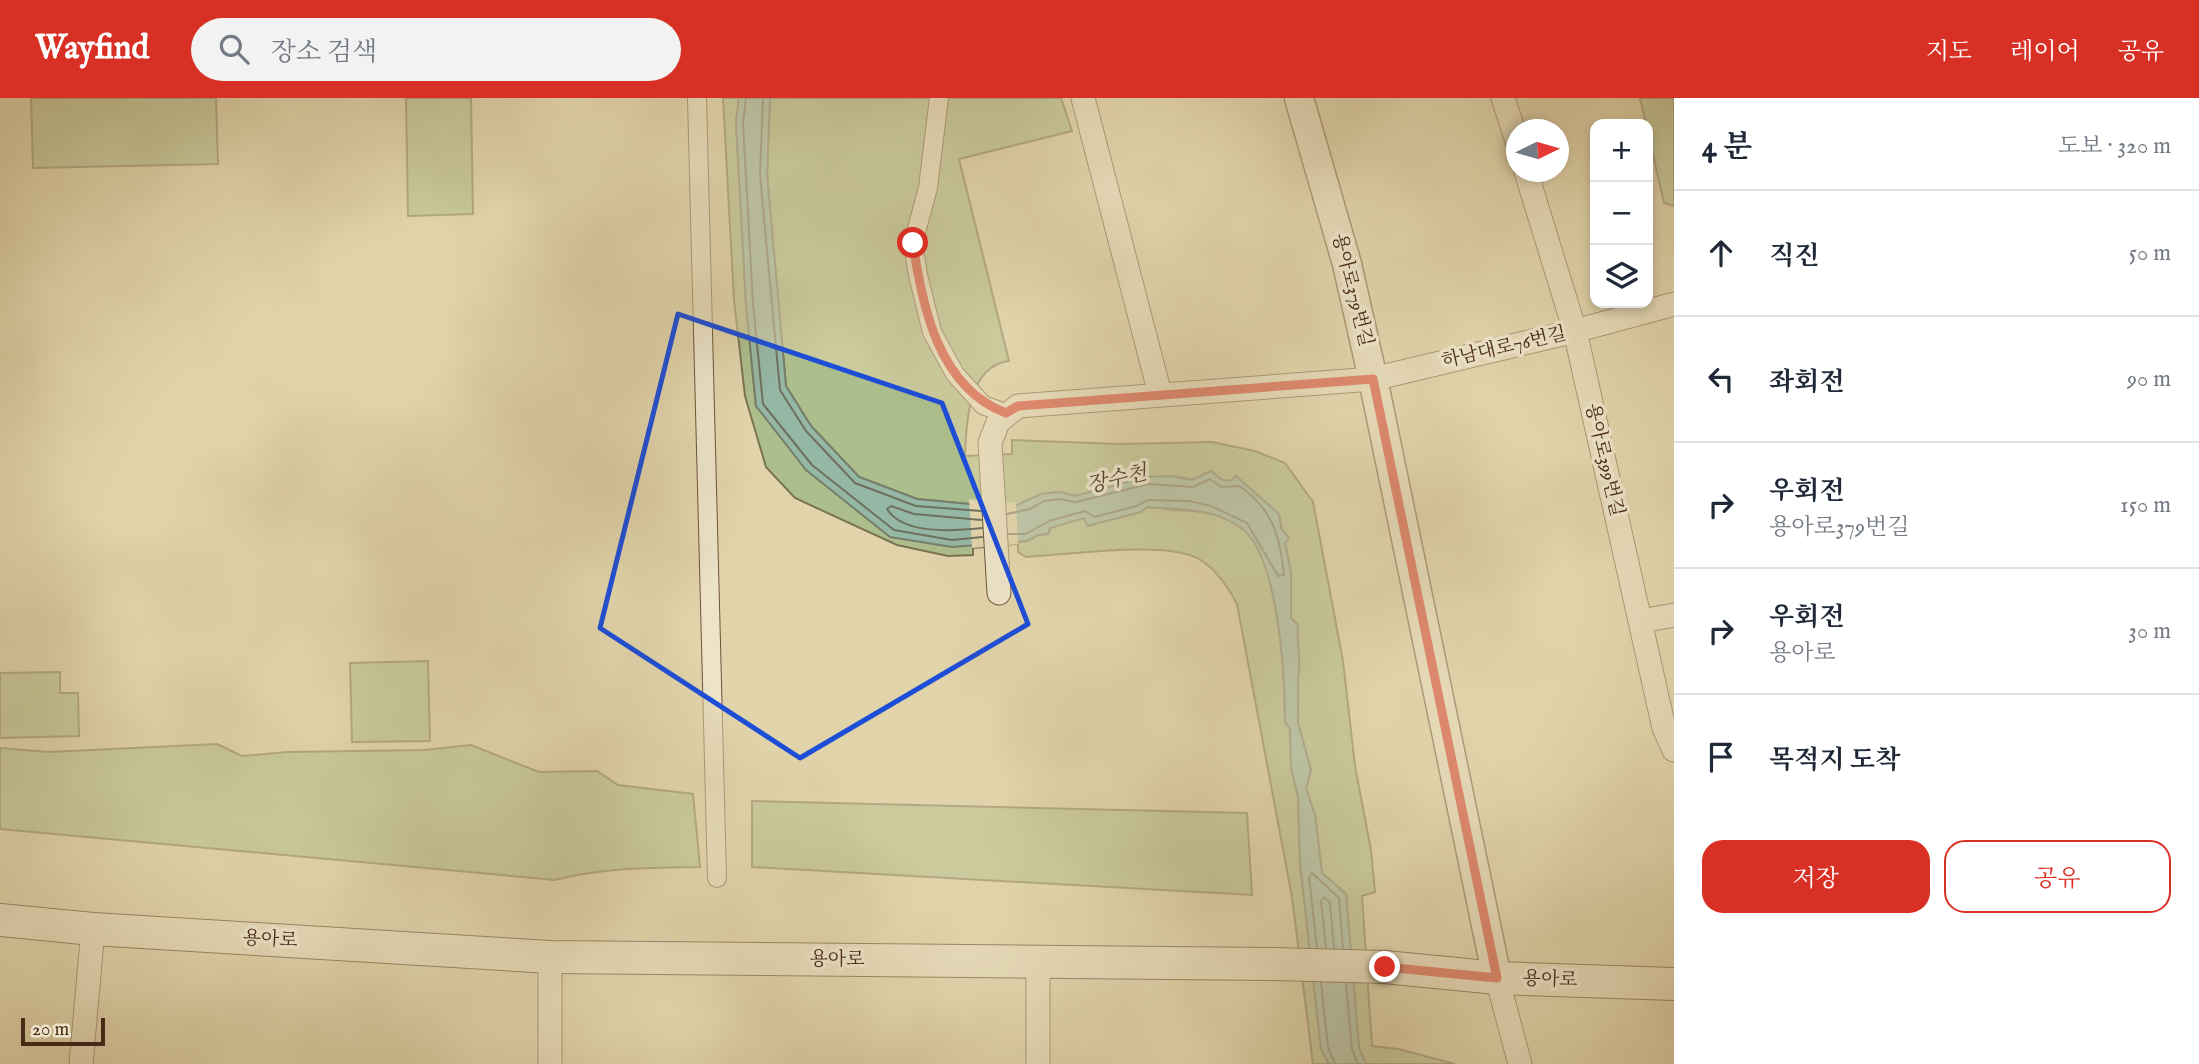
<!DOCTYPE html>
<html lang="ko">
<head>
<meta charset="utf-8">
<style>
	body { margin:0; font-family:"IM FELL English","Noto Serif KR",serif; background:#f2f2f3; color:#1f2937 }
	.controls { position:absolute; right:21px; top:21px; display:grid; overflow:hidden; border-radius:14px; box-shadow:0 4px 10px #0003 }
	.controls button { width:63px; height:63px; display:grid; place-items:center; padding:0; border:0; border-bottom:2px solid #e0e1e3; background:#fff; color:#1f2937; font:35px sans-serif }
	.compass { position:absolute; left:1506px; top:21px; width:63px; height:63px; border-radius:50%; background:#fff; box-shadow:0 4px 10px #0003; rotate:85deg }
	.scale { position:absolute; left:21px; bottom:18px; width:84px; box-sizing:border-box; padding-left:7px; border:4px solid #482a16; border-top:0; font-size:19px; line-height:24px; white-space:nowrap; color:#482a16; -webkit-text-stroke:5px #ece3c8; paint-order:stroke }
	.stop { position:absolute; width:21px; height:21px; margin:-16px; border:5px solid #d93025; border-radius:50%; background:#fff }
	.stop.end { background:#d93025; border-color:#fff; box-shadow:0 2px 7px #0008 }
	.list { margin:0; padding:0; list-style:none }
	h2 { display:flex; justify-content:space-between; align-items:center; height:91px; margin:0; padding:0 28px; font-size:30px }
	h2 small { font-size:23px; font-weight:400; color:#747a83 }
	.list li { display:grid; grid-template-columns:46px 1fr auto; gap:21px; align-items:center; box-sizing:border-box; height:126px; padding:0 28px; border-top:2px solid #e0e1e3 }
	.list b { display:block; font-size:26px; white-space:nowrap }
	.list p { margin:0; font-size:23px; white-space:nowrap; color:#747a83 }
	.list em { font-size:23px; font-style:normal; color:#747a83 }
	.actions { display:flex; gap:14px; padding:21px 28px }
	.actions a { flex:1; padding:16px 0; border:2px solid #d93025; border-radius:21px; text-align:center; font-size:24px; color:#d93025 }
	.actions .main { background:#d93025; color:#fff }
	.icon { flex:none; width:38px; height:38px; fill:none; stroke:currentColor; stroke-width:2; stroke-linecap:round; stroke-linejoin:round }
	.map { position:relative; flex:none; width:1674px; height:966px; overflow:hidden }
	header { display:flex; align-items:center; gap:42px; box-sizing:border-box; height:98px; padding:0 35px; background:#d93025; color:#fff }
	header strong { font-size:33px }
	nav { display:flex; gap:38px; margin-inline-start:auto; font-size:24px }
	.search { width:490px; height:63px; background:#f2f2f3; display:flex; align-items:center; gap:18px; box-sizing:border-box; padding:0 24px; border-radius:38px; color:#747a83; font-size:26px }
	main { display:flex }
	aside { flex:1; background:#fff }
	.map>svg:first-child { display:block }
	.green { fill:#adbe8d; stroke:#7a7452; stroke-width:2 }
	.water { fill:#95b8a6; stroke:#767f6c; stroke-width:2 }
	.pier { fill:#e1d4ab }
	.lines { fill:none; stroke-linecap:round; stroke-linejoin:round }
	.shore { stroke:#6e715e; stroke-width:2 }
	.pedestrian-casing { stroke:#6e543b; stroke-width:20 }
	.minor-casing { stroke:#6e543b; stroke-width:25 }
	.tertiary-casing { stroke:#6e543b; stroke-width:31 }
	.secondary-casing { stroke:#482a16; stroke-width:34 }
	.pedestrian { stroke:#ece3c8; stroke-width:18 }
	.minor { stroke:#ece3c8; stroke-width:23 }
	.tertiary { stroke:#ece3c8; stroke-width:28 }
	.secondary { stroke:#ece3c8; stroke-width:32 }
	.route { stroke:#d93025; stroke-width:9 }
	.marked { fill:none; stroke:#1d4ed8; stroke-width:5; stroke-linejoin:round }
	.labels { text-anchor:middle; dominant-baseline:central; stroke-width:7; stroke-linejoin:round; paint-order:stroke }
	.street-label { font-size:19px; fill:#482a16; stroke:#ece3c8 }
	.water-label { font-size:21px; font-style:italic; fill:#574633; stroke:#ece3c8 }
</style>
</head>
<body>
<header>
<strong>Wayfind</strong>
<div class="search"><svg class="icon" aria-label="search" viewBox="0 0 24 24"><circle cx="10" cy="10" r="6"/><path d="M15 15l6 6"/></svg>장소 검색</div>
<nav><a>지도</a><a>레이어</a><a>공유</a></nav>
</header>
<main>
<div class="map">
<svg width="1674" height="966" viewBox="0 0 1674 966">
	<rect width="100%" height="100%" fill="#e1d4ab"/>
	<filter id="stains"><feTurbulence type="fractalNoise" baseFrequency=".00286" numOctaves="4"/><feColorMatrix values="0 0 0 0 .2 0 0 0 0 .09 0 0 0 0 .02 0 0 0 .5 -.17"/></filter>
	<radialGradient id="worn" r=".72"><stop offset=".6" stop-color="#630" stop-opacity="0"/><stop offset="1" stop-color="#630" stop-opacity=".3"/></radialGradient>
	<path class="green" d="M 31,0 L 216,0 L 218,66 L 33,70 Z
		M 406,0 L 471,0 L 473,116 L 408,118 Z
		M 723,0 L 739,0 L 736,24 L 746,207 L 756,308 L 891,439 L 1027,443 L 1038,437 L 1048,436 L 1050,430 L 1084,419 L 1088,428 C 1106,422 1125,414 1144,410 C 1154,408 1166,411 1176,412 C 1197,413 1223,414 1241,429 C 1280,460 1285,577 1285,624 L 1290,630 L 1291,670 L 1298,699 L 1300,765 L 1321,951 L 1329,966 L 1313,966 L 1292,799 L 1237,506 C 1228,489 1216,471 1199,461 C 1166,442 1067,457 1026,459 L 1018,454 L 1018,446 L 973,450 L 973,457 L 948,458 L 897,447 L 795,400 L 766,369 L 745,298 L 734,202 Z
		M 770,0 L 1061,0 L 1072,33 L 959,61 L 1009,263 C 968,268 966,325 965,358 L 1012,356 L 1012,342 L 1120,346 L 1212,344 L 1255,353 L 1285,365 L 1313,404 L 1343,563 L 1355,668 L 1371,752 L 1375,794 L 1362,798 L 1372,948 L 1398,951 L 1455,966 L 1366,966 L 1359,950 L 1346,796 L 1322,775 L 1315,717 L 1306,691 L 1311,672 L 1298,625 L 1298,579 C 1302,570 1296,541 1298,527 L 1291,520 L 1291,475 L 1279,416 L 1236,378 L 1231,383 L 1222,382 L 1211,373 L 1192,382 L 1181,379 L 1141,383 L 1075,398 L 1060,394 L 1041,396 L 1011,410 L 917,401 L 859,379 L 811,328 L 786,288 L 767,77 Z
		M 1640,0 L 1674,0 L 1674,108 L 1664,105 Z
		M 428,563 L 430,643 L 352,644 L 350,565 Z
		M 60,574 L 60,595 L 78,595 L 79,638 L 0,640 L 0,575 Z
		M 217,646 L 242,658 L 288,654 L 424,652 L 471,647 L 539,674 L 597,673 L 618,687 L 693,696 L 700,769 C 651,770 603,769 555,782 L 0,731 L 0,650 L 49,654 Z
		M 752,703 L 1247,715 L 1252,797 L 752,769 Z"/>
	<path class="water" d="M 739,0 L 770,0 L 767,77 L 786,288 L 811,328 L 859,379 L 917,401 L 1011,410 L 1041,396 L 1060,394 L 1075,398 L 1145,379 L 1171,378 L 1192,382 L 1211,373 L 1222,382 L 1231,383 L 1236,378 L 1279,416 L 1281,430 L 1289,440 L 1285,445 L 1291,475 L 1291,520 L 1298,527 C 1296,541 1302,570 1298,579 L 1298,625 L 1311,672 L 1306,691 L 1315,717 L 1322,775 L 1346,796 L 1359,950 L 1366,966 L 1329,966 L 1321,951 L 1300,765 L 1298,699 L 1291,670 L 1290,631 L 1285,624 C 1285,580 1279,455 1240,429 C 1211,409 1179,412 1147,409 L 1141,414 L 1087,428 L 1084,420 L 1050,430 L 1048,436 L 1038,437 L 1027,443 L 952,449 L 890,439 L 806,372 L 756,308 L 746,207 L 736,24 Z"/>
	<path class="pier" d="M 969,401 L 1016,405 L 1018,446 L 972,450 Z"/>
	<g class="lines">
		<path class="shore" d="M 746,0 L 743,25 L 753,206 L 763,306 L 812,367 L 894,432 L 952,442 L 982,439
			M 763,0 L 760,77 L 780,292 L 806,333 L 855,385 L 916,408 L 981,413
			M 1007,416 L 1030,411 L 1044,403 L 1060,401 L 1076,404 L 1148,386 L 1193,389 L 1210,381 L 1221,389 L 1239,388 C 1273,411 1280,438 1284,477 L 1278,478 L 1247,425 L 1211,408 L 1189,403 L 1147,402 L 1137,408 L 1094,419 L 1085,413 L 1049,423 L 1026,436 L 1009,436
			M 981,422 L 914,416 L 891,408 L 887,411 C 903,437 954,433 982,430
			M 1317,850 L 1309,779 L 1312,775 L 1339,800 L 1343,850
			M 1326,850 L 1321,803 L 1324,799 L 1330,805 L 1334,850
			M 1321,885 L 1328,949 L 1335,966
			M 1346,885 L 1352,951 L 1358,966"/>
		<g class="pedestrian-casing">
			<path id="pedestrian" d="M 697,0 L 717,780
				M 939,0 L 928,90 L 913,145 L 918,177 L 932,234 L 955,276 L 983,307 L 1005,315"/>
		</g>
		<g class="minor-casing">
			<path id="minor" d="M 1083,0 L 1160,296
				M 1503,0 L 1517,43
				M 1526,74 L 1575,233 L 1664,630 L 1674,652
				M 999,495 L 990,345 L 998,324 L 1018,308 L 1373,281 L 1575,233 L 1674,206
				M 1641,523 L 1674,517
				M 1038,863 L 1038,966
				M 1497,880 L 1520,966
				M 81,966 L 93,831
				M 550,966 L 550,859"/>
		</g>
		<g class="tertiary-casing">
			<path id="tertiary" d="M 1299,0 L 1347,166 L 1373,281 L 1497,880"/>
		</g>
		<g class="secondary-casing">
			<path id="secondary" d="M 0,822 L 93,831 L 550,859 L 1275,866 L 1385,869 L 1497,880 L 1674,886"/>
		</g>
		<use href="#pedestrian" class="pedestrian"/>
		<use href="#minor" class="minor"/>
		<use href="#tertiary" class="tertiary"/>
		<use href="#secondary" class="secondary"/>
	</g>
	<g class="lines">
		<path class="route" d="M 913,145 C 922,209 939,290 1006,315 L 1018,308 L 1373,281 L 1497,880 L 1385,869"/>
	</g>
	<path d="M0 0H1674V966H0ZM 678,216 L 942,305 L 1028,526 L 800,660 L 600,530 Z" fill="#e1d4ab" fill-opacity=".55" fill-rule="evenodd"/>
	<path class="marked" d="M 678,216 L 942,305 L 1028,526 L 800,660 L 600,530 Z"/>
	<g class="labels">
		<g class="street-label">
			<text transform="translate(1352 192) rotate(76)">용아로379번길</text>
			<text transform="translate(1504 250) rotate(-13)">하남대로76번길</text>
			<text transform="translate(1604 362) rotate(77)">용아로399번길</text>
			<text transform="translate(270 842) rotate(3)">용아로</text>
			<text x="837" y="862">용아로</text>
			<text transform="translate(1550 882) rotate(2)">용아로</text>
		</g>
		<g class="water-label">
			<text transform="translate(1117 382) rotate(-13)">장수천</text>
		</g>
	</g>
	<rect width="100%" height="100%" filter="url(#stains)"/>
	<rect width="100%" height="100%" fill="url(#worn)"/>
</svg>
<div class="controls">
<button>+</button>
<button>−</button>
<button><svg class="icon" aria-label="layers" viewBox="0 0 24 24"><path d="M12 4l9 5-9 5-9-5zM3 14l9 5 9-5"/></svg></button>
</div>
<svg class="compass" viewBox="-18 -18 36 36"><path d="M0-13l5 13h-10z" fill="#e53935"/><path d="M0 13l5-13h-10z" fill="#747a83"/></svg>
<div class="scale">20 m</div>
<div class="stop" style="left:913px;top:145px"></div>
<div class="stop end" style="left:1385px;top:869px"></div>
</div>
<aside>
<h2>4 분<small>도보 · 320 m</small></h2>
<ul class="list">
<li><svg class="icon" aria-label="ahead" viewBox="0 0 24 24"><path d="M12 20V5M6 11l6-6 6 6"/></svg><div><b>직진</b></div><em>50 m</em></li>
<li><svg class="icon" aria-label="left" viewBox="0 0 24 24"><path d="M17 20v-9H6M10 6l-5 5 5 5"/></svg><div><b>좌회전</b></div><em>90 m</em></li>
<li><svg class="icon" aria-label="right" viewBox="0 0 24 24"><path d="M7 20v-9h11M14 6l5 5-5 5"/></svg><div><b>우회전</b><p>용아로379번길</p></div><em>150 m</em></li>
<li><svg class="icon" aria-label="right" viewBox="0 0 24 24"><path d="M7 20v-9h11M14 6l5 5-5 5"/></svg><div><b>우회전</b><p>용아로</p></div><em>30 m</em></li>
<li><svg class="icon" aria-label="arrive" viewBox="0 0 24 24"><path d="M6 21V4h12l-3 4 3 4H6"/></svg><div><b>목적지 도착</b></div></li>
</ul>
<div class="actions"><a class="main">저장</a><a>공유</a></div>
</aside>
</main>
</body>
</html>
